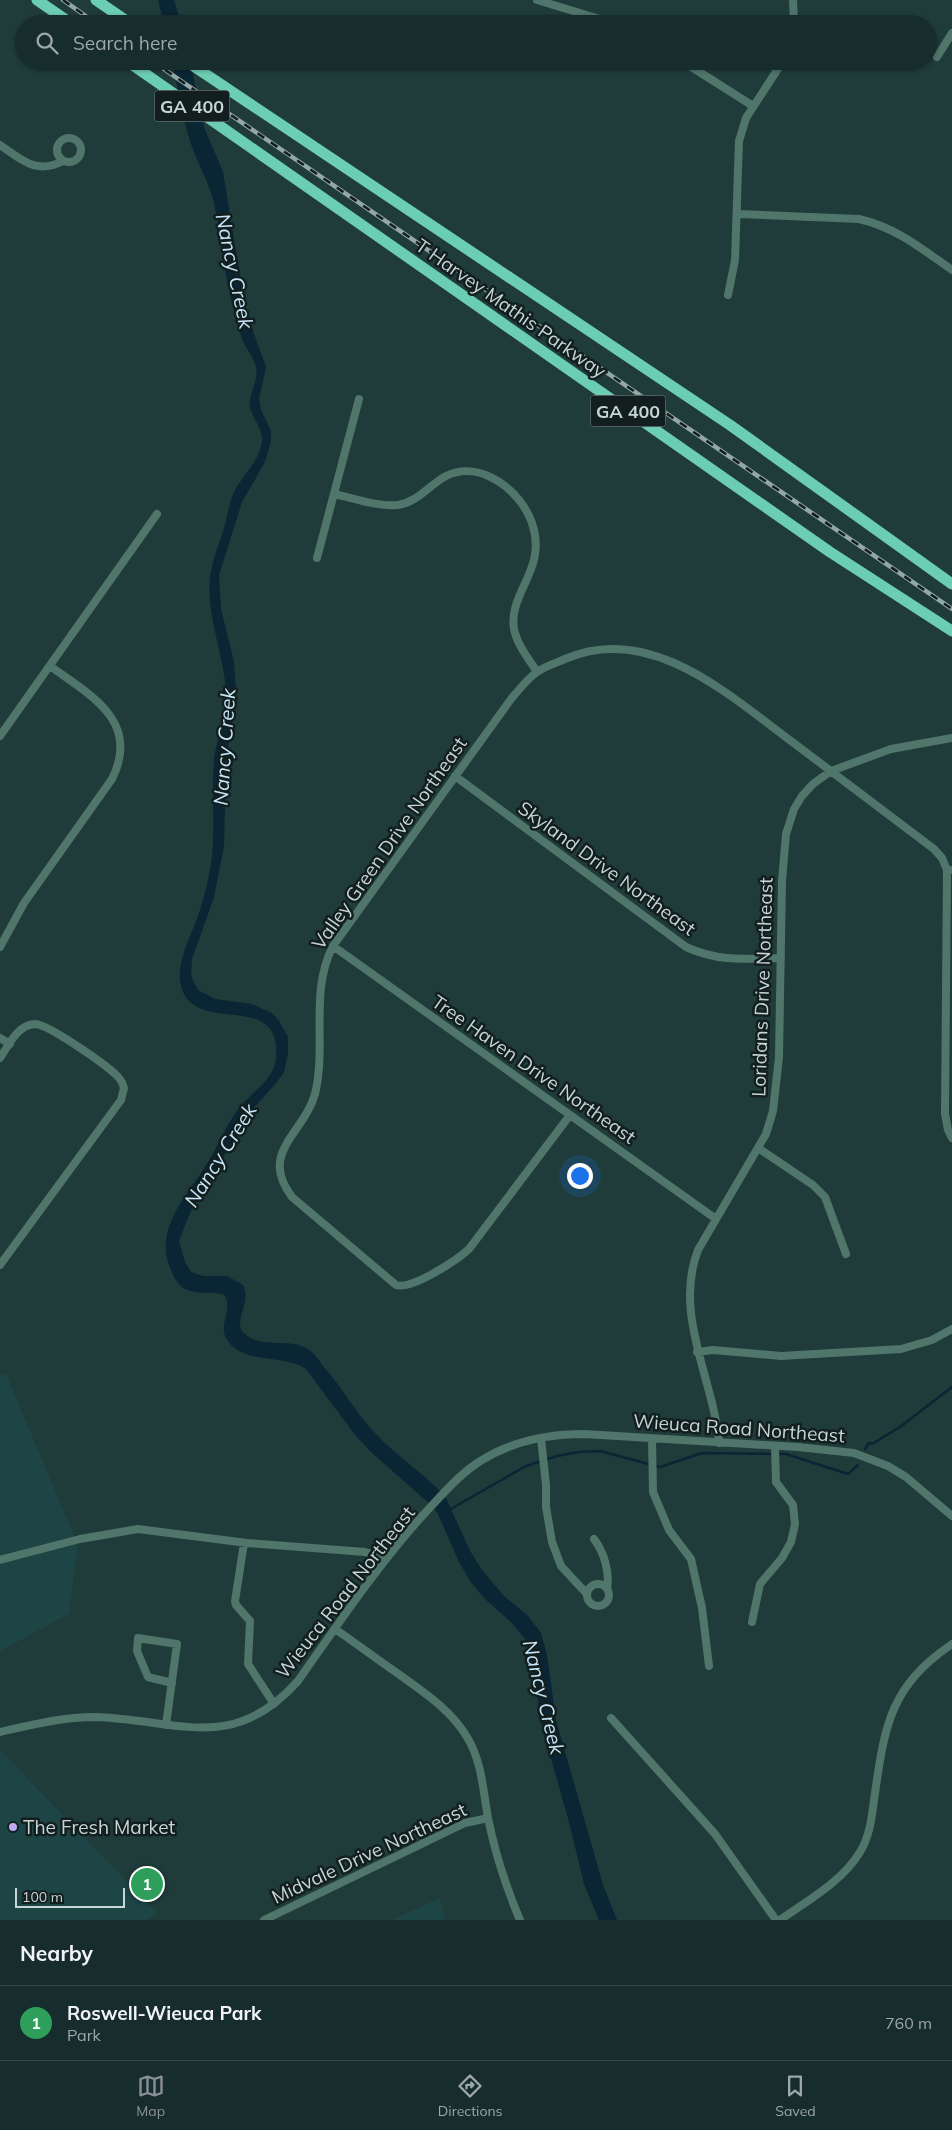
<!DOCTYPE html>
<html lang="en">
<head>
<meta charset="utf-8">
<style>
	body { margin:0; font-family:Mulish,sans-serif; background:#243838; color:#f1f3f6 }
	.scale { position:absolute; left:15px; bottom:12px; width:110px; box-sizing:border-box; padding-left:5px; border:2px solid #c6d6d5; border-top:0; font-size:14px; line-height:18px; white-space:nowrap; color:#c6d6d5; -webkit-text-stroke:4px #131f1f; paint-order:stroke }
	.you { position:absolute; left:579px; top:1175px; width:18px; height:18px; margin:-12px; border:4px solid #fff; border-radius:50%; background:#1a73e8; box-shadow:0 0 0 8px #1a73e833 }
	.badge { display:grid; place-items:center; width:32px; height:32px; border-radius:50%; background:#8c9099; color:#fff; font-size:16px; font-weight:700 }
	.pin { position:absolute; translate:-50% -50%; border:2px solid #fff; box-shadow:0 1px 5px #0006 }
	.list { margin:0; padding:0; list-style:none }
	h2 { display:flex; justify-content:space-between; align-items:center; height:65px; margin:0; padding:0 20px; font-size:21px }
	h2 small { font-size:16px; font-weight:400; color:#9ea7a9 }
	.list li { display:grid; grid-template-columns:32px 1fr auto; gap:15px; align-items:center; box-sizing:border-box; height:75px; padding:0 20px; border-top:1px solid #364848 }
	.list b { display:block; font-size:19px; white-space:nowrap }
	.list p { margin:0; font-size:16px; white-space:nowrap; color:#9ea7a9 }
	.list em { font-size:16px; font-style:normal; color:#9ea7a9 }
	.icon { flex:none; width:28px; height:28px; fill:none; stroke:currentColor; stroke-width:2; stroke-linecap:round; stroke-linejoin:round }
	.map { position:relative; flex:none; width:952px; height:1920px; overflow:hidden }
	.search { position:absolute; background:#172c2c; box-shadow:0 1px 4px #0004; left:15px; right:15px; top:15px; height:55px; display:flex; align-items:center; gap:12px; box-sizing:border-box; padding:0 18px; border-radius:28px; color:#9ea7a9; font-size:19px }
	.sheet { height:140px; background:#172c2c }
	nav { display:flex; justify-content:space-around; align-items:center; box-sizing:border-box; height:70px; border-top:1px solid #364848; background:#172c2c; font-size:14px; color:#9ea7a9 }
	nav a { display:grid; justify-items:center; gap:2px }
	nav .on { color:#8c9099 }
	.map>svg:first-child { display:block }
	.built { fill:#1e4545 }
	.green { fill:#445448 }
	.water { fill:#0a2533 }
	.lines { fill:none; stroke-linecap:round; stroke-linejoin:round }
	.stream { stroke:#0a2533; stroke-width:2.5 }
	.minor { stroke:#50756a; stroke-width:8 }
	.highway { stroke:#6bcdb1; stroke-width:11 }
	.rail-casing { stroke:#93a7a6; stroke-width:4.5 }
	.rail { stroke:#131f1f; stroke-width:2.5; stroke-dasharray:8; stroke-linecap:butt }
	.poi-dot { fill:#bfa9f4; stroke:#131f1f; stroke-width:2 }
	.labels { text-anchor:middle; dominant-baseline:central; stroke-width:5; stroke-linejoin:round; paint-order:stroke }
	.shield { fill:#131f1f; stroke:#909f9e; stroke-width:1 }
	.shield-label { font-size:18px; font-weight:bold; fill:#c6d6d5 }
	.street-label { font-size:19px; fill:#c6d6d5; stroke:#131f1f }
	.poi-label { font-size:19px; fill:#c6d6d5; stroke:#131f1f; text-anchor:start }
	.water-label { font-size:20px; font-style:italic; fill:#c6e6fa; stroke:#131f1f }
</style>
</head>
<body>
<div class="map">
<svg width="952" height="1920" viewBox="0 0 952 1920">
	<rect width="100%" height="100%" fill="#1f3b3a"/>
	<path class="built" d="M 0,1374 L 6,1374 L 78,1545 L 69,1614 L 0,1651 Z
		M 0,1750 L 158,1913 L 146,1920 L 0,1920 Z
		M 440,1898 L 445,1920 L 391,1920 Z"/>
	<path class="green" d="M 142,1869 L 156,1891 L 151,1895 L 137,1876 Z"/>
	<path class="water" d="M 158,0 L 174,0 L 181,24 L 164,24 Z
		M 172,61 L 190,61 L 204,127 L 223,172 L 246,312 L 266,367 L 259,399 L 261,410 L 271,431 L 271,441 L 265,462 L 242,502 L 219,575 L 221,609 L 234,662 L 236,695 L 226,760 L 224,846 L 214,897 L 192,959 L 191,976 L 198,990 L 215,999 L 252,1004 L 272,1013 L 279,1021 L 288,1037 L 288,1053 L 284,1072 L 277,1082 L 249,1113 L 190,1213 L 179,1241 L 185,1262 L 191,1272 L 203,1276 L 227,1276 L 243,1285 C 252,1302 233,1321 243,1332 C 259,1350 289,1337 308,1349 C 314,1353 319,1360 323,1366 C 342,1387 355,1412 374,1432 C 394,1454 419,1470 439,1490 L 446,1498 L 470,1551 L 482,1570 L 503,1595 L 528,1616 L 541,1633 L 547,1655 L 556,1720 L 603,1885 L 617,1920 L 599,1920 L 584,1884 L 569,1822 L 540,1720 L 535,1672 L 530,1650 L 526,1640 L 512,1623 L 484,1598 L 470,1581 L 459,1562 L 438,1514 L 431,1505 L 371,1452 L 356,1436 L 306,1369 C 282,1353 242,1366 226,1338 C 218,1324 235,1306 223,1294 C 211,1292 193,1295 182,1287 C 177,1283 173,1275 171,1270 C 152,1229 189,1194 208,1162 C 219,1144 227,1123 240,1107 C 253,1090 275,1080 276,1057 C 282,986 187,1041 180,980 C 178,958 192,934 199,913 C 206,891 212,867 213,844 C 214,816 212,787 214,759 C 217,736 228,713 226,690 C 223,651 204,610 211,571 C 214,555 221,540 225,524 C 228,513 230,500 235,490 C 244,474 260,460 262,441 C 263,429 253,419 250,408 C 248,394 259,381 256,367 C 254,358 247,350 243,341 C 240,333 237,323 235,314 C 224,278 222,240 214,203 C 209,182 198,164 191,144 C 182,117 178,89 172,61 Z"/>
	<g class="lines">
		<path class="stream" d="M 865,1449 L 869,1443 L 872,1444 L 900,1427 L 952,1387
			M 449,1510 L 526,1466 L 557,1456 L 578,1452 L 600,1451 L 660,1467 L 702,1453 L 786,1454 L 848,1474 L 858,1465"/>
		<path class="minor" d="M 537,0 L 616,24
			M 793,0 L 794,24
			M 937,57 L 952,33
			M 682,61 L 753,106
			M57 150a12 12 0 1 1 24 0a12 12 0 1 1-24 0Z
			M 0,145 C 22,160 36,175 63,161
			M 738,214 L 859,219 C 895,227 922,249 952,270
			M 728,295 L 735,260 L 739,141 L 746,118 L 783,61
			M 334,494 C 354,498 377,507 398,505 C 418,502 429,485 446,476 C 481,459 521,491 532,523 C 548,570 508,592 514,629 C 517,645 529,659 537,672
			M 317,558 L 359,399
			M 0,736 L 157,514
			M 455,776 L 686,947 C 719,962 745,959 781,958
			M 950,870 L 947,870 L 945,1114 L 948,1130 L 952,1138
			M 333,946 L 716,1219
			M 0,947 L 24,903 L 112,779 C 141,721 90,695 50,666
			M 0,1038 L 10,1044
			M 0,1058 C 9,1045 17,1025 35,1024 C 48,1024 110,1067 119,1078 C 122,1081 123,1085 124,1088 L 121,1100 L 0,1265
			M 570,1115 L 469,1249 C 457,1260 412,1290 396,1285 L 292,1197 C 258,1152 304,1134 315,1094 C 327,1046 309,992 333,946 L 511,699 C 519,690 527,679 537,672 C 545,666 556,663 565,659 C 649,622 728,694 791,741 C 839,777 886,813 934,849 L 942,858 L 947,870
			M 758,1148 L 813,1185 L 825,1197 L 846,1254
			M 697,1352 L 713,1350 L 781,1356 L 901,1349 L 932,1340 L 952,1329
			M 541,1438 L 546,1485 L 546,1507 L 552,1542 L 561,1566 L 587,1594
			M 652,1439 L 653,1492 L 669,1530 L 691,1559 L 702,1608 L 709,1666
			M 719,1443 C 714,1380 673,1315 698,1250 L 766,1134 L 773,1111 L 779,1057 L 782,881 L 786,834 L 794,809 L 802,796 L 813,784 L 831,771 L 891,749 L 952,738
			M 594,1539 C 604,1552 610,1573 607,1588
			M 244,1543 L 235,1601 L 236,1605 L 250,1621 L 248,1664 L 274,1704
			M 0,1560 L 80,1539 L 138,1529 L 247,1543 L 365,1552 L 387,1558
			M587 1595a11 11 0 1 1 22 0a11 11 0 1 1-22 0Z
			M 752,1622 L 760,1584 L 782,1558 L 791,1542 L 795,1524 L 793,1505 L 776,1482 L 775,1447
			M 335,1629 C 357,1644 378,1660 400,1675 C 426,1694 451,1710 467,1737 C 482,1762 483,1790 488,1818 C 495,1853 506,1887 520,1920
			M 611,1718 L 715,1834 L 776,1920
			M 166,1725 L 177,1644 L 138,1638 L 137,1651 L 148,1677 L 172,1683
			M 0,1732 C 31,1725 62,1717 94,1717 C 177,1719 232,1755 298,1681 C 338,1624 377,1566 424,1514 C 442,1495 459,1474 482,1460 C 513,1441 548,1434 584,1434 L 798,1447 L 854,1453 L 888,1466 L 906,1477 L 952,1516
			M 264,1920 L 465,1823 L 488,1818
			M 780,1920 C 807,1901 843,1881 860,1852 C 871,1834 872,1813 875,1793 C 885,1723 891,1686 952,1644"/>
		<path class="highway" d="M 37,0 L 72,24
			M 96,0 L 131,24
			M 127,61 L 830,552 L 952,631
			M 186,61 L 730,425 L 952,584"/>
		<g class="rail-casing">
			<path id="rail" d="M 63,0 L 97,24
				M 152,61 L 952,609"/>
		</g>
		<use href="#rail" class="rail"/>
	</g>
	<circle class="poi-dot" cx="13" cy="1827" r="5"/>
	<g class="labels">
		<g class="shield">
			<rect x="154.5" y="90.5" width="75" height="31" rx="4"/>
			<rect x="590.5" y="395.5" width="75" height="31" rx="4"/>
		</g>
		<g class="shield-label">
			<text x="192" y="106">GA 400</text>
			<text x="628" y="411">GA 400</text>
		</g>
		<g class="street-label">
			<text transform="translate(511 308) rotate(35)">T Harvey Mathis Parkway</text>
			<text transform="translate(389 843) rotate(-55)">Valley Green Drive Northeast</text>
			<text transform="translate(607 868) rotate(36)">Skyland Drive Northeast</text>
			<text transform="translate(762 987) rotate(-88)">Loridans Drive Northeast</text>
			<text transform="translate(534 1069) rotate(35)">Tree Haven Drive Northeast</text>
			<text transform="translate(739 1428) rotate(4)">Wieuca Road Northeast</text>
			<text transform="translate(345 1592) rotate(-52)">Wieuca Road Northeast</text>
			<text transform="translate(369 1853) rotate(-25)">Midvale Drive Northeast</text>
		</g>
		<g class="poi-label">
			<text x="23" y="1827">The Fresh Market</text>
		</g>
		<g class="water-label">
			<text transform="translate(235 271) rotate(78)">Nancy Creek</text>
			<text transform="translate(224 747) rotate(-86)">Nancy Creek</text>
			<text transform="translate(220 1155) rotate(-58)">Nancy Creek</text>
			<text transform="translate(544 1697) rotate(76)">Nancy Creek</text>
		</g>
	</g>
</svg>
<div class="scale">100 m</div>
<div class="you"></div>
<div class="pin badge" style="left:147px;top:1884px;background:#2e9e5b">1</div>
<div class="search"><svg class="icon" aria-label="search" viewBox="0 0 24 24"><circle cx="10" cy="10" r="6"/><path d="M15 15l6 6"/></svg>Search here</div>
</div>
<section class="sheet">
<h2>Nearby<small></small></h2>
<ul class="list">
<li><span class="badge" style="background:#2e9e5b">1</span><div><b>Roswell-Wieuca Park</b><p>Park</p></div><em>760 m</em></li>
</ul>
</section>
<nav>
<a class="on"><svg class="icon" aria-label="map" viewBox="0 0 24 24"><path d="M3 6l6-2 6 2 6-2v14l-6 2-6-2-6 2zM9 4v14M15 6v14"/></svg>Map</a>
<a><svg class="icon" aria-label="directions" viewBox="0 0 24 24"><path d="M12 3l9 9-9 9-9-9zM9 14v-3h6M13 9l2 2-2 2"/></svg>Directions</a>
<a><svg class="icon" aria-label="saved" viewBox="0 0 24 24"><path d="M7 4h10v16l-5-4-5 4z"/></svg>Saved</a>
</nav>
</body>
</html>
